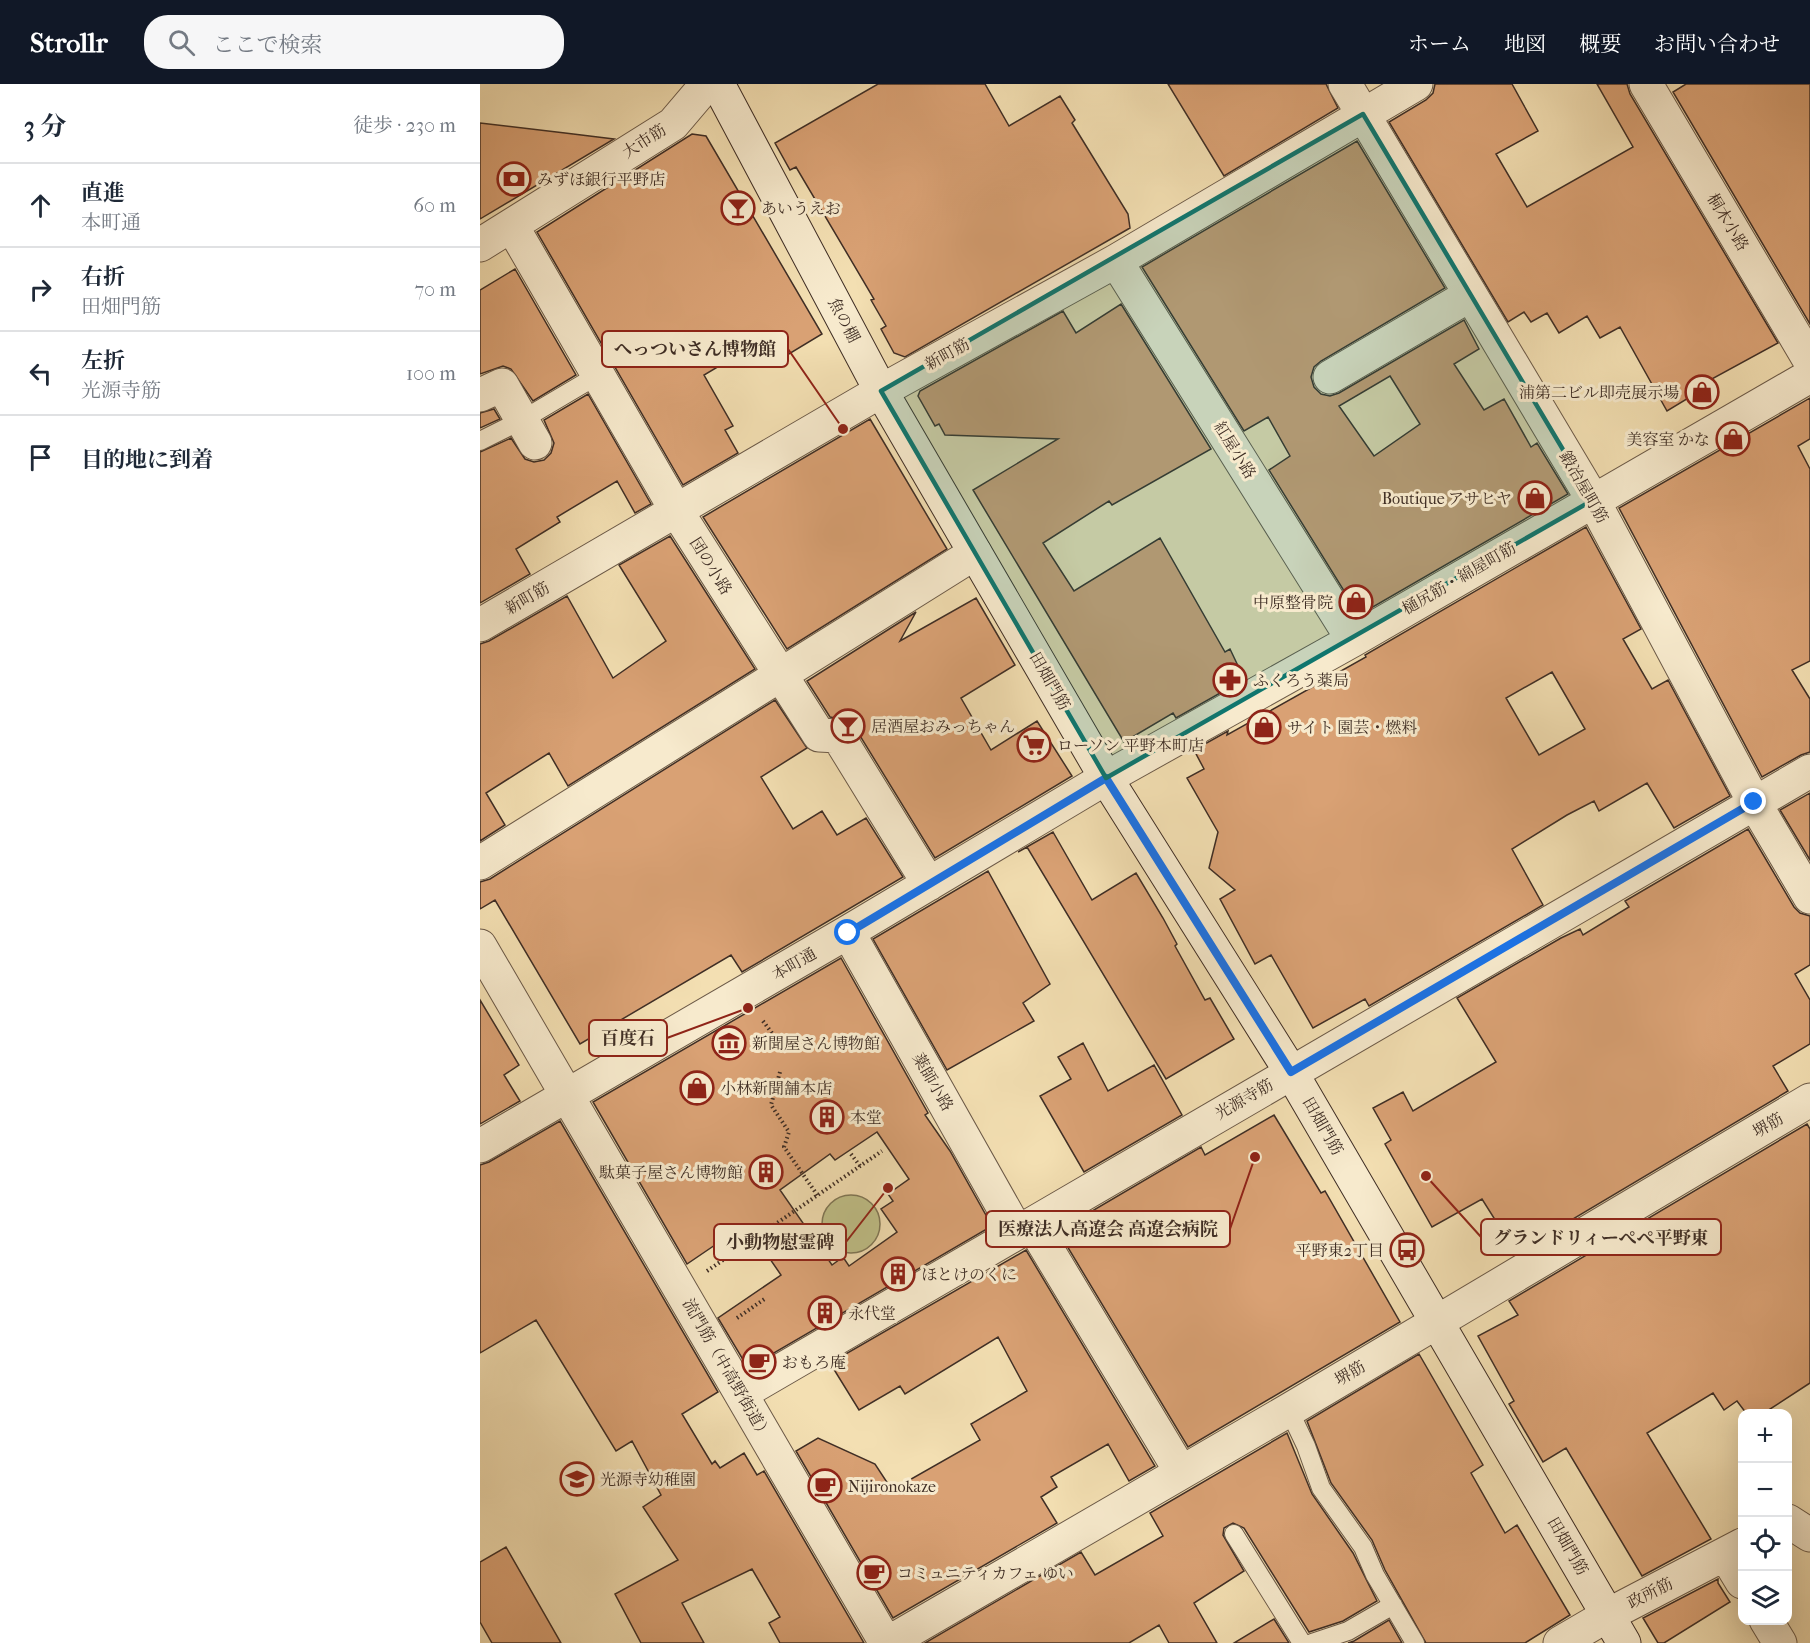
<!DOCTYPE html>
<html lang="ja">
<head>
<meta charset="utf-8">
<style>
	body { margin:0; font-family:"IM FELL French Canon","Noto Serif JP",serif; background:#f6f6f7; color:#1f2937 }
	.controls { position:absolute; right:18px; bottom:18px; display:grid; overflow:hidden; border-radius:12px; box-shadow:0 6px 24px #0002 }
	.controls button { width:54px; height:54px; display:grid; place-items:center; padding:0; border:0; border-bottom:2px solid #e0e1e3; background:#fff; color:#1f2937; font:30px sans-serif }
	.stop { position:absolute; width:18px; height:18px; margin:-14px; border:4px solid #1a73e8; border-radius:50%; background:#fff }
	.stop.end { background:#1a73e8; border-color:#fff; box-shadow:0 2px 6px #0008 }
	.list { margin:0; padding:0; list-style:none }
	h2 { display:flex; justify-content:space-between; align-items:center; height:78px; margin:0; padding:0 24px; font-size:26px }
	h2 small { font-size:20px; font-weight:400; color:#747a83 }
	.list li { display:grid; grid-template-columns:39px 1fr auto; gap:18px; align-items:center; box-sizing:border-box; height:84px; padding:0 24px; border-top:2px solid #e0e1e3 }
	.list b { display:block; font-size:22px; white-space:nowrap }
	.list p { margin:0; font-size:20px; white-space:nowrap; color:#747a83 }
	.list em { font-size:20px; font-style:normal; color:#747a83 }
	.icon { flex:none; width:33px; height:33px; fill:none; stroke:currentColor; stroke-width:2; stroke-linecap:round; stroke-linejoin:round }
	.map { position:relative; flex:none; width:1330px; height:1559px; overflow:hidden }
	header { display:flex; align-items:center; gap:36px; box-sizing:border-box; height:84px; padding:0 30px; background:#111827; color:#fff }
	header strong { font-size:28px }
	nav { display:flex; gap:33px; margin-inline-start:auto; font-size:21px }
	.search { width:420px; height:54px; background:#f6f6f7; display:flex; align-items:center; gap:15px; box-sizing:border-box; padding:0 21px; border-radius:24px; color:#747a83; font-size:22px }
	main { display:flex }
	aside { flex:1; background:#fff }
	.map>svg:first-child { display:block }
	.green { fill:#c0c088; stroke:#807756; stroke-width:1.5 }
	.building { fill:#d9a174; stroke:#3f2e25; stroke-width:1.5; fill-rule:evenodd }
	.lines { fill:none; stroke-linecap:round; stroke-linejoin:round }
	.lane-casing { stroke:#6c5a48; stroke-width:20 }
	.street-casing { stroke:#6c5a48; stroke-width:35 }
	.secondary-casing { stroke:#3f2e25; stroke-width:35 }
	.path { stroke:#3f2e25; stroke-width:4; stroke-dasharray:1.5 3; stroke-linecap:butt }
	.lane { stroke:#f7eacd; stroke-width:18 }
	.street { stroke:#f7eacd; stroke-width:33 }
	.secondary { stroke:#f7eacd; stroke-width:33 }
	.route { stroke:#1a73e8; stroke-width:8 }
	.marked { fill:#0f766e; fill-opacity:0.2; stroke:#0f766e; stroke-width:4.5; stroke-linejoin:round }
	.labels { text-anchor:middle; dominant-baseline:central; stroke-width:6; stroke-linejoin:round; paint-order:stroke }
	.street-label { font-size:16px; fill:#3f2e25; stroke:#f7eacd }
	.poi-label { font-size:16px; fill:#3f2e25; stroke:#f7eacd; text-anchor:start }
	.leader { fill:none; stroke:#8f2418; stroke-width:2 }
	.callout-dot { fill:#8f2418; stroke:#f7eacd; stroke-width:2 }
	.callout { fill:#f7eacd; stroke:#8f2418; stroke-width:2 }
	.callout-label { font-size:18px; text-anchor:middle; font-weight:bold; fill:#3f2e25 }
</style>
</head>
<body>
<header>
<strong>Strollr</strong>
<div class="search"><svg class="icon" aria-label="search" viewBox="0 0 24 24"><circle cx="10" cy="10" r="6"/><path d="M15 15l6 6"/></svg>ここで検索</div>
<nav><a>ホーム</a><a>地図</a><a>概要</a><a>お問い合わせ</a></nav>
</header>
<main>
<aside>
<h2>3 分<small>徒歩 · 230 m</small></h2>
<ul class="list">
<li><svg class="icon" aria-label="ahead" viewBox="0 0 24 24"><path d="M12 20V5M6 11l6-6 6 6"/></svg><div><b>直進</b><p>本町通</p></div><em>60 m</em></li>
<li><svg class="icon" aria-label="right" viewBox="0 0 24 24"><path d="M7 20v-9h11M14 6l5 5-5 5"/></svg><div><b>右折</b><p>田畑門筋</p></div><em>70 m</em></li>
<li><svg class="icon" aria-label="left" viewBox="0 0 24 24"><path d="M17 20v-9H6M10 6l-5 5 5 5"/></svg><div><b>左折</b><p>光源寺筋</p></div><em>100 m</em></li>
<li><svg class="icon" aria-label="arrive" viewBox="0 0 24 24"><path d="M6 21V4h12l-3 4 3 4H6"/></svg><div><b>目的地に到着</b></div></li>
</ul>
</aside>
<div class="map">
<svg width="1330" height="1559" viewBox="0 0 1330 1559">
	<rect width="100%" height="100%" fill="#f3dfb2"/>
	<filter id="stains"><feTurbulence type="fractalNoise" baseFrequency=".00333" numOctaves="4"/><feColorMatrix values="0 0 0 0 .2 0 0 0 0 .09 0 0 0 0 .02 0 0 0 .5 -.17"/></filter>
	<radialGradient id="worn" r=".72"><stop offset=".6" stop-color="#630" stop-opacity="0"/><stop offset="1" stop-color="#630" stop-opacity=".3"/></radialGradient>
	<path class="green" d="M342 1140a29 29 0 1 1 58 0a29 29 0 1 1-58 0Z"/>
	<path class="building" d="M 398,0 L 505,0 L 529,42 L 580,12 L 595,36 L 592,39 L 648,130 L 650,144 L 425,273 L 414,269 L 401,245 L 406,242 L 391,216 L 394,215 L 316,83 L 310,86 L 295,59 Z
		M 688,0 L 846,0 L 858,24 L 744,92 Z
		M 955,0 L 1032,0 L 1058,47 L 1016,70 L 1047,123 L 1153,63 L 1117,0 L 1147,0 L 1150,10 L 1298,259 L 1228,297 L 1230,301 L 1187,327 L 1140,243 L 1120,254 L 1107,232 L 1079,249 L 1067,229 L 1051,238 L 1044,228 L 1028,238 L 909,38 L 946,16 L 953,9 Z
		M 1206,0 L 1330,0 L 1330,240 L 1193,8 Z
		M 0,39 L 85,49 L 134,55 L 0,135 Z
		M 212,50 L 226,52 L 342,250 L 294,279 L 281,257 L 224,291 L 253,342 L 245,346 L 258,369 L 203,401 L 57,148 Z
		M 877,57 L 965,204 L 841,277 L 834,283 L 831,293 L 834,303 L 841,310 L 850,312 L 859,309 L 984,236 L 999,265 L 974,280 L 1004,326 L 1024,315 L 1051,363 L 1057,359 L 1088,410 L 879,531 L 789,386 L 810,372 L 788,333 L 764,347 L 662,183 ZM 910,292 L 940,340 L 894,372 L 859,322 Z
		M 35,185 L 96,291 L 53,317 L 31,285 L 23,282 L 0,290 L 0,206 Z
		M 641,220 L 731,365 L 632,421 L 629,417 L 563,459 L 594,507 L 680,454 L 745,568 L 750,565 L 760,586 L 758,599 L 696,634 L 693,629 L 644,658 L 493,406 L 578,355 L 465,351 L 459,340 L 455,342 L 438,312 L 440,307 L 583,227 L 596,249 Z
		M 108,310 L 171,420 L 155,429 L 137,397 L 77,433 L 80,438 L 36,465 L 50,490 L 0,519 L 0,368 L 31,354 L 45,375 L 54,378 L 64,376 L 71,369 L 74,359 L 64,336 Z
		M 1330,314 L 1330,355 L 1318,362 L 1330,385 L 1330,577 L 1312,586 L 1330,615 L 1330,668 L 1321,671 L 1282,693 L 1139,424 Z
		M 14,325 L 20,335 L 0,344 L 0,329 Z
		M 390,335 L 467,465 L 307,565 L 223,433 Z
		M 1106,443 L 1161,545 L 1143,555 L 1172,605 L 1188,596 L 1250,712 L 1194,744 L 1167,699 L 1119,727 L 1114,717 L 1087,731 L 1032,765 L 1063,821 L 889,922 L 885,915 L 833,944 L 791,871 L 775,880 L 740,815 L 755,806 L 729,784 L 738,748 L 707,694 L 724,685 L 714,666 L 748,647 L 747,651 L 886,573 L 885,571 ZM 1072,588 L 1105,645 L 1059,671 L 1026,614 Z
		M 190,452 L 275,585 L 88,702 L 69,669 L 6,709 L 25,741 L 0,757 L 0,560 L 9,557 L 87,512 L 133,594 L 186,557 L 139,481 Z
		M 496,514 L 535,581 L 481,614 L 511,666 L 557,637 L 592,692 L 455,774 L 374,642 L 367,636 L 350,633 L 327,597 L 436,528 L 420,557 Z
		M 295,616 L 327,664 L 281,693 L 313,745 L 342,727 L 357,751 L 386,734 L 423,793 L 262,888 L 251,871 L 100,960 L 15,816 L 0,825 L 0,798 L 10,795 Z
		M 1330,709 L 1330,776 L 1300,726 Z
		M 1268,745 L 1314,823 L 1320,829 L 1330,832 L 1330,881 L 1315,890 L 1330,916 L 1330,960 L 1293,982 L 1308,1007 L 1036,1169 L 1002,1115 L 952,1143 L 905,1060 L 911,1056 L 893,1024 L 923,1008 L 933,1027 L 1016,978 L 977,914 L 1081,854 L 1100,845 L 1103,851 L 1149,823 L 1145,817 Z
		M 573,748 L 612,816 L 656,789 L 683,834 L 697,860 L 695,862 L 725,916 L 730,914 L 754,955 L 686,995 L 547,763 L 538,768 Z
		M 508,787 L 570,900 L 543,919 L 554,937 L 467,986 L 393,855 Z
		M 361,874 L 448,1029 L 445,1031 L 470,1067 L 512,1142 L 268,1284 L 238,1234 L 301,1191 L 266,1140 L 207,1180 L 113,1018 ZM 397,1048 L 429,1095 L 408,1110 L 413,1117 L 401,1125 L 417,1148 L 369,1182 L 363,1173 L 352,1181 L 300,1106 L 350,1070 L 355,1076 Z
		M 0,916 L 39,981 L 24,991 L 40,1017 L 0,1040 Z
		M 603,959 L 628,1007 L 674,981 L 702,1031 L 604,1088 L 560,1012 L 591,995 L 578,973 Z
		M 794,1031 L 841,1109 L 845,1107 L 920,1238 L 708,1363 L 578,1147 L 721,1063 L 725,1071 Z
		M 80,1037 L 238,1308 L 202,1330 L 232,1380 L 235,1377 L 240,1384 L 264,1369 L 277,1391 L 284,1387 L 384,1559 L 300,1559 L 289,1539 L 300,1533 L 272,1485 L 202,1519 L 224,1559 L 161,1559 L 135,1510 L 198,1476 L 163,1423 L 181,1411 L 152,1357 L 136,1367 L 56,1236 L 0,1269 L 0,1081 L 9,1078 Z
		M 1327,1040 L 1330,1045 L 1330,1299 L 1284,1329 L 1266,1329 L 1257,1317 L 1244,1326 L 1233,1309 L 1167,1349 L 1231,1455 L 1162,1492 L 1086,1364 L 1063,1378 L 1029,1320 L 1034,1317 L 998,1252 L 1038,1231 L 1029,1217 Z
		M 546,1166 L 675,1382 L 649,1397 L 628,1360 L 571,1393 L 577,1403 L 561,1413 L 577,1439 L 413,1534 L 316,1367 L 338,1354 L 395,1380 L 412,1406 L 500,1356 L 491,1340 L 547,1307 L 518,1253 L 425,1310 L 420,1302 L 379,1326 L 350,1279 Z
		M 939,1270 L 1003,1381 L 991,1389 L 1025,1449 L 1037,1441 L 1090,1531 L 1045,1559 L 946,1559 L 905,1486 L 892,1456 L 851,1399 L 827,1337 Z
		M 807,1349 L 832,1410 L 873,1469 L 897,1517 L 863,1537 L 829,1548 L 764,1444 L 753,1439 L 744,1444 L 743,1451 L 764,1487 L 714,1519 L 737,1559 L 689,1559 L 679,1541 L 649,1559 L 445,1559 L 601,1468 L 615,1491 L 683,1452 L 670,1429 Z
		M 26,1463 L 81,1559 L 12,1559 L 0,1538 L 0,1478 Z
		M 1238,1495 L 1238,1499 L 1250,1518 L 1184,1559 L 1178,1559 L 1163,1534 Z
		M 794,1535 L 809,1559 L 754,1559 Z
		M 909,1536 L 922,1559 L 868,1559 L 874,1557 Z"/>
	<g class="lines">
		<g class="lane-casing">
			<path id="lane" d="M 0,357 L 42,336 L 118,291
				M 809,1326 L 826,1362 L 841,1404 L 883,1463 L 895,1491 L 935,1559
				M 754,1450 L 822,1559
				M 832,1559 L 868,1547 L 913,1521"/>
		</g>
		<g class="street-casing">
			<path id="street" d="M 865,0 L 1113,416 L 1274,718 L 1330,813
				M 1166,0 L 1330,277
				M 32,142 L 196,426 L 339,651 L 358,652 L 449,800
				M 0,161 L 193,40 L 227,0
				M 636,177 L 873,556
				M 850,293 L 990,211
				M 0,311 L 22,301 L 55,359
				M 0,541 L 401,307 L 636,177 L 936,0
				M 0,779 L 495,469
				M 368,848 L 537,1148
				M 0,862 L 406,1559
				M 0,1062 L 368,848 L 626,694 L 873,556 L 1330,292
				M 552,1140 L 701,1388
				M 262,1309 L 1330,687
				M 1308,1437 L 1330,1451
				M 1245,1470 L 1262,1498
				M 1286,1536 L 1300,1559
				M 408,1559 L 809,1326 L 1330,1016
				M 1080,1559 L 1128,1531 L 1262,1461"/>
		</g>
		<g class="secondary-casing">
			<path id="secondary" d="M 238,0 L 401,307 L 626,694 L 811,988 L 1144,1559"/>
		</g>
		<path class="path" d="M 283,937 L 306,968
			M 300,988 L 291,1021 L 309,1048 L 304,1063 L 338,1112
			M 371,1070 L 380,1082
			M 227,1187 L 402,1067
			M 257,1234 L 286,1214"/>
		<use href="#lane" class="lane"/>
		<use href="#street" class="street"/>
		<use href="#secondary" class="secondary"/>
	</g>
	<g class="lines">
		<path class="route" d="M 368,849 L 626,694 L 811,988 L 1274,718"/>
	</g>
	<path class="marked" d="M 883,30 L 1113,416 L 626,694 L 401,307 Z"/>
	<defs>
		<g id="bank-ring" transform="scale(1.725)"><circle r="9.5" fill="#f7eacd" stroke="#8f2418" stroke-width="1.5"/><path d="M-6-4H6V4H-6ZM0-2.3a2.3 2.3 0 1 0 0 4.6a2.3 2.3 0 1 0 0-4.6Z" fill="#8f2418"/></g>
		<g id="bar-ring" transform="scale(1.725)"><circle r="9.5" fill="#f7eacd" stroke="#8f2418" stroke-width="1.5"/><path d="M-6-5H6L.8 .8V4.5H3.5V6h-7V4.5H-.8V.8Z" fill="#8f2418"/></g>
		<g id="shop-ring" transform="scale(1.725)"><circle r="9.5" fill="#f7eacd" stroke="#8f2418" stroke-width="1.5"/><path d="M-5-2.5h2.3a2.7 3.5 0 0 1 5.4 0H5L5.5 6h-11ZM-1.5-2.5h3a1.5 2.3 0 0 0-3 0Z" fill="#8f2418"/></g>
		<g id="pharmacy-ring" transform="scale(1.725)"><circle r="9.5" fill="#f7eacd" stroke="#8f2418" stroke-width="1.5"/><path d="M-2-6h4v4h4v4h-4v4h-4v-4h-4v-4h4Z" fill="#8f2418"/></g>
		<g id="supermarket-ring" transform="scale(1.725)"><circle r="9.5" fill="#f7eacd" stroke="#8f2418" stroke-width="1.5"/><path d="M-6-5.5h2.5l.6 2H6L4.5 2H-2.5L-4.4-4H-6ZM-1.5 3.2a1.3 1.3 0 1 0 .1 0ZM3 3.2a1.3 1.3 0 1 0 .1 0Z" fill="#8f2418"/></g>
		<g id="museum-ring" transform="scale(1.725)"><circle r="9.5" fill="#f7eacd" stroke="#8f2418" stroke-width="1.5"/><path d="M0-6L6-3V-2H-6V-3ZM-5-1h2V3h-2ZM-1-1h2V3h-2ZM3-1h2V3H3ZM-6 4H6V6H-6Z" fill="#8f2418"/></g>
		<g id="building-ring" transform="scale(1.725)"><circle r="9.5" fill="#f7eacd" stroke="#8f2418" stroke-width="1.5"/><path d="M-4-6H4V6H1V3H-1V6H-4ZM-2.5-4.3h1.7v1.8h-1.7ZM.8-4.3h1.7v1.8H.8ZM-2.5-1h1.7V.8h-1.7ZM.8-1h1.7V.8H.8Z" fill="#8f2418"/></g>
		<g id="bus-ring" transform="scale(1.725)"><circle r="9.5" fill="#f7eacd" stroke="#8f2418" stroke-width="1.5"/><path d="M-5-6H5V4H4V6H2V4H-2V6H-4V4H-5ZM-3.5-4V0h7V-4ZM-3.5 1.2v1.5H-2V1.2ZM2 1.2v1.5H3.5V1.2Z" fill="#8f2418"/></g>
		<g id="cafe-ring" transform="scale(1.725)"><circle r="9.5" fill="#f7eacd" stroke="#8f2418" stroke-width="1.5"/><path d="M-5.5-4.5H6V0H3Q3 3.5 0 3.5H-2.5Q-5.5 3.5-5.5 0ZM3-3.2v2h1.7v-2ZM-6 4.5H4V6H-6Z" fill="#8f2418"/></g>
		<g id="school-ring" transform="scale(1.725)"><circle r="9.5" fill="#f7eacd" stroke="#8f2418" stroke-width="1.5"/><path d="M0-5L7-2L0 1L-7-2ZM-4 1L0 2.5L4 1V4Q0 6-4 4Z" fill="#8f2418"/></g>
	</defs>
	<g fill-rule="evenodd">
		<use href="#bank-ring" x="34" y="95"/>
		<use href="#bar-ring" x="258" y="124"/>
		<use href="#shop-ring" x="1222" y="308"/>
		<use href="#shop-ring" x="1253" y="355"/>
		<use href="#shop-ring" x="1055" y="414"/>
		<use href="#shop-ring" x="876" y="518"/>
		<use href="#pharmacy-ring" x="750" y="596"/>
		<use href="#bar-ring" x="368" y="642"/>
		<use href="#shop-ring" x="784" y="643"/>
		<use href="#supermarket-ring" x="554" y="661"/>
		<use href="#museum-ring" x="249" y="959"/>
		<use href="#shop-ring" x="217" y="1004"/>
		<use href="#building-ring" x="347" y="1033"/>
		<use href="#building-ring" x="286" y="1088"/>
		<use href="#bus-ring" x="927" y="1166"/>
		<use href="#building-ring" x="418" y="1190"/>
		<use href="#building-ring" x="345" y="1229"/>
		<use href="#cafe-ring" x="279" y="1278"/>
		<use href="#school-ring" x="97" y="1395"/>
		<use href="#cafe-ring" x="345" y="1402"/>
		<use href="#cafe-ring" x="394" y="1489"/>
	</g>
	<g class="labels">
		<g class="street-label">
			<text transform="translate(164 57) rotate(-33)">大市筋</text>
			<text transform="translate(1248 138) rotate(59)">桐木小路</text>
			<text transform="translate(364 236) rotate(62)">魚の棚</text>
			<text transform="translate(467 270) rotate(-29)">新町筋</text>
			<text transform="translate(755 366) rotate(58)">紅屋小路</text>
			<text transform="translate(1104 403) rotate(60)">鍛冶屋町筋</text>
			<text transform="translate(231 482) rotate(58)">団の小路</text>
			<text transform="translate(979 494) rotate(-30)">樋尻筋・綿屋町筋</text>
			<text transform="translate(47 514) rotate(-30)">新町筋</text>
			<text transform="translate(570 597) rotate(60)">田畑門筋</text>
			<text transform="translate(314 880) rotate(-30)">本町通</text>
			<text transform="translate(453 998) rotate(60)">薬師小路</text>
			<text transform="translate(764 1015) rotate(-30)">光源寺筋</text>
			<text transform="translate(1288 1041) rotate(-31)">堺筋</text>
			<text transform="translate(843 1042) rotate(60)">田畑門筋</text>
			<text transform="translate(247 1285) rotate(60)">流門筋（中高野街道）</text>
			<text transform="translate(870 1289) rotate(-31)">堺筋</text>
			<text transform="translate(1088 1462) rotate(60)">田畑門筋</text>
			<text transform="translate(1170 1509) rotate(-27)">政所筋</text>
		</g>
		<g class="poi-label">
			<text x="57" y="95">みずほ銀行平野店</text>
			<text x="281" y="124">あいうえお</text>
			<text x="1199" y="308" text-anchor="end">浦第二ビル即売展示場</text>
			<text x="1230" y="355" text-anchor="end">美容室 かな</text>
			<text x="1032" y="414" text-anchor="end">Boutique アサヒヤ</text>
			<text x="853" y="518" text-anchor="end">中原整骨院</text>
			<text x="773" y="596">ふくろう薬局</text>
			<text x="391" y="642">居酒屋おみっちゃん</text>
			<text x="807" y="643">サイト 園芸・燃料</text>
			<text x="577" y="661">ローソン 平野本町店</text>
			<text x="272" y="959">新聞屋さん博物館</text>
			<text x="240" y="1004">小林新聞舗本店</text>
			<text x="370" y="1033">本堂</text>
			<text x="263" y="1088" text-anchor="end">駄菓子屋さん博物館</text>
			<text x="904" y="1166" text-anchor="end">平野東2丁目</text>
			<text x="441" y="1190">ほとけのくに</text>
			<text x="368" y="1229">永代堂</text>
			<text x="302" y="1278">おもろ庵</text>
			<text x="120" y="1395">光源寺幼稚園</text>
			<text x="368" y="1402">Nijironokaze</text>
			<text x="417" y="1489">コミュニティカフェ ゆい</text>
		</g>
	</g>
	<path class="leader" d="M363 345L308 265M268 924L187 954M775 1073L750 1145M946 1092L1001 1153M408 1104L366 1158"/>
	<g class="callout-dot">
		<circle cx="363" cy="345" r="6"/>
		<circle cx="268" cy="924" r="6"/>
		<circle cx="775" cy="1073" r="6"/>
		<circle cx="946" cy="1092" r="6"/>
		<circle cx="408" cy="1104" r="6"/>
	</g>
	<g class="callout">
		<rect x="122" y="247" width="186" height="36" rx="6"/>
		<rect x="109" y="936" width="78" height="36" rx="6"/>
		<rect x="506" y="1127" width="244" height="36" rx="6"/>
		<rect x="1001" y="1135" width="240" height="36" rx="6"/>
		<rect x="234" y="1140" width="132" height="36" rx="6"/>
	</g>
	<g class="callout-label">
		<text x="215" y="271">へっついさん博物館</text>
		<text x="148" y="960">百度石</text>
		<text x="628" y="1151">医療法人高遼会 高遼会病院</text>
		<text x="1121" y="1160">グランドリィーぺぺ平野東</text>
		<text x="300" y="1164">小動物慰霊碑</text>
	</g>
	<rect width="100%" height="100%" filter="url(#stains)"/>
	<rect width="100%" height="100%" fill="url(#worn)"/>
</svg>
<div class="controls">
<button>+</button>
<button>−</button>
<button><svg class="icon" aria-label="locate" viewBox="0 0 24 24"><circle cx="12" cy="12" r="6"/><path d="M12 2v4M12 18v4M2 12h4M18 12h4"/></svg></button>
<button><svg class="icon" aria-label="layers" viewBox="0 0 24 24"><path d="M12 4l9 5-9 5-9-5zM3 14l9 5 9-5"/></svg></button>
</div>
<div class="stop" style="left:368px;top:849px"></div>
<div class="stop end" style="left:1274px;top:718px"></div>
</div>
</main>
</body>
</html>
